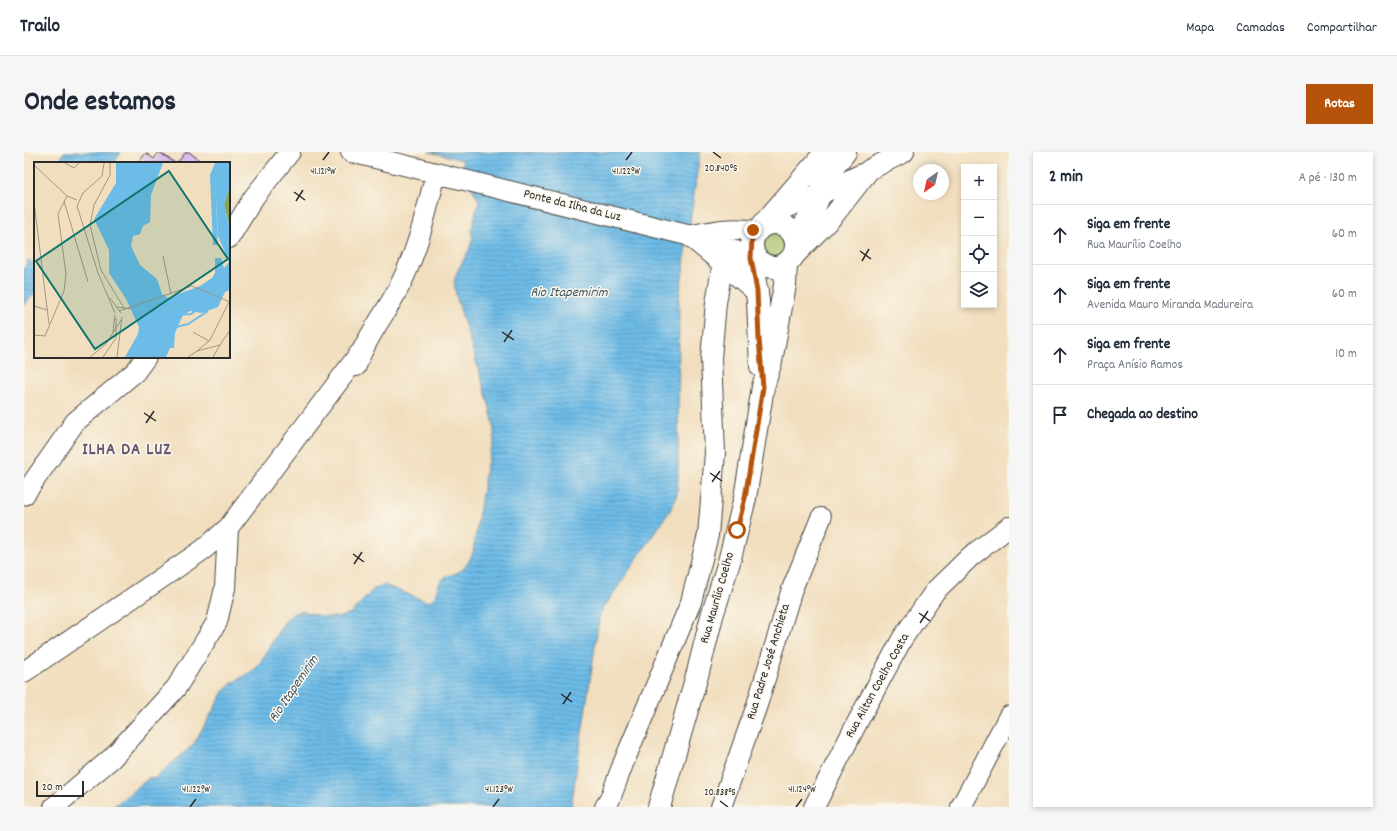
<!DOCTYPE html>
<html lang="pt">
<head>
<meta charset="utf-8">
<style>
	body { margin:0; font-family:Dekko,sans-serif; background:#f6f6f7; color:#1f2937 }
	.controls { position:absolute; right:12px; top:12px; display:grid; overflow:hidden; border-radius:0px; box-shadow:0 2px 6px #0003 }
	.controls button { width:36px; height:36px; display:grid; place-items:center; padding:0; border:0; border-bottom:1px solid #e0e1e3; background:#fff; color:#1f2937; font:20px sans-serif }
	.compass { position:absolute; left:889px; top:12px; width:36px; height:36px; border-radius:50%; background:#fff; box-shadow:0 2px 6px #0003; rotate:214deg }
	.scale { position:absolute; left:12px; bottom:10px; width:48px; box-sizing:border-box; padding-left:4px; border:2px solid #2b2b2b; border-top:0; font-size:11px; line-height:14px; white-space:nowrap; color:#2b2b2b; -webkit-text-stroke:3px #fbf7ec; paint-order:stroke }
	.stop { position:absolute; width:12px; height:12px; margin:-9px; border:3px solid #b45309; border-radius:50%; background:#fff }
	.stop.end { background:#b45309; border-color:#fff; box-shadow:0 1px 4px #0008 }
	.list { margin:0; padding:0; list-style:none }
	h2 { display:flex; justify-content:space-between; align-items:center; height:52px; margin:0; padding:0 16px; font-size:17px }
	h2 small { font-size:13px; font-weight:400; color:#747a83 }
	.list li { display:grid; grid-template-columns:26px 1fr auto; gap:12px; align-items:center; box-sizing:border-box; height:60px; padding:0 16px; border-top:1px solid #e0e1e3 }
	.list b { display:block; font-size:15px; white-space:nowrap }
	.list p { margin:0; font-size:13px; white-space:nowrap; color:#747a83 }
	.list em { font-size:13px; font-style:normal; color:#747a83 }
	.icon { flex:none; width:22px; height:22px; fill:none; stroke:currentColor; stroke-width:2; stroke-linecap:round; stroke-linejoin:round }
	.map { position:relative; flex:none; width:985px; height:655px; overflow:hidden; border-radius:0px }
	header { display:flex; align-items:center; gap:24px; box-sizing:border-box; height:56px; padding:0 20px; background:#fff; border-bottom:1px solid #e0e1e3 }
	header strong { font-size:19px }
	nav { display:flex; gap:22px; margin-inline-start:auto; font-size:14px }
	.intro { display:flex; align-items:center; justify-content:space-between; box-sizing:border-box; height:96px; padding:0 24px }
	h1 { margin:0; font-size:28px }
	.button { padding:10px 18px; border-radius:0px; background:#b45309; color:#fff; font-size:14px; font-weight:700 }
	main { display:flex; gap:24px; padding:0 24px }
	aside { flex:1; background:#fff; border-radius:0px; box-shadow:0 2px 6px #0003 }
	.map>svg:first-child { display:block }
	.park { fill:url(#park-tufts); stroke:#687648 }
	.water { fill:url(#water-rules); stroke:#4c748a }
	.building { fill:url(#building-hatch) }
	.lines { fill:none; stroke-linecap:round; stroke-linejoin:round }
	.minor-casing { stroke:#494641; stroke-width:22 }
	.major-casing { stroke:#494641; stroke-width:24 }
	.minor { stroke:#fff; stroke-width:20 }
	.major { stroke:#fff; stroke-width:22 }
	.route { stroke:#b45309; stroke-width:5 }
	.ticks { fill:none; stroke:#2b2b2b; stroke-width:1.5 }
	.labels { text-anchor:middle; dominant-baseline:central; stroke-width:3; stroke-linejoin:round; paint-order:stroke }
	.street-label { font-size:13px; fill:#2b2b2b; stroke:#fbf7ec }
	.water-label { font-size:14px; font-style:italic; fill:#3f5664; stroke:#fbf7ec }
	.district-label { font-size:17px; font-weight:bold; letter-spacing:1px; fill:#675a71; stroke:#fbf7ec }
	.inset-river { fill:none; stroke:#6dbce8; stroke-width:2 }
	.inset-road { fill:none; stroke:#a29683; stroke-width:1 }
	.view { fill:#0f766e; fill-opacity:0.15; stroke:#0f766e; stroke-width:2 }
	.inset-edge { fill:none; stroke:#2b2b2b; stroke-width:2 }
	.ticks-label { font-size:10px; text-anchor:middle; fill:#2b2b2b; stroke:#fbf7ec; stroke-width:3; stroke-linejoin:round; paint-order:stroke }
</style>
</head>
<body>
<header>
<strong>Trailo</strong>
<nav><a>Mapa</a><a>Camadas</a><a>Compartilhar</a></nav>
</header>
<div class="intro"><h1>Onde estamos</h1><a class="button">Rotas</a></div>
<main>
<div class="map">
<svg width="985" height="655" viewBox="0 0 985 655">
	<defs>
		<pattern id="park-tufts" width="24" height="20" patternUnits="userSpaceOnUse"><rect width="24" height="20" fill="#a5c066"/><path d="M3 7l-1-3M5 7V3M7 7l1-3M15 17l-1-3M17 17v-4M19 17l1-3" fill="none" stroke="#879c54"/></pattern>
		<pattern id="water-rules" width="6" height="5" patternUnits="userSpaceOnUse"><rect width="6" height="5" fill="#6dbce8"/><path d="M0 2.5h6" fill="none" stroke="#5a99bc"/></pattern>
		<pattern id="building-hatch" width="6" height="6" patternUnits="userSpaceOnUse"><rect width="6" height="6" fill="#d7b1f2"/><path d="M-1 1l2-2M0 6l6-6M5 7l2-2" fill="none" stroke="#b998d0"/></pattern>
	</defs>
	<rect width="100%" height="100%" fill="#fbf7ec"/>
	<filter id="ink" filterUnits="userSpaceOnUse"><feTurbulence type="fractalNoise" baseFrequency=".025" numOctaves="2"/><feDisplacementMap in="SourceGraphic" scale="8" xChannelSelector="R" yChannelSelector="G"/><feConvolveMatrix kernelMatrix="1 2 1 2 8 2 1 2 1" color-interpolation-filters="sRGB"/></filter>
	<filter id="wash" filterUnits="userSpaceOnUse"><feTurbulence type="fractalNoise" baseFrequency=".012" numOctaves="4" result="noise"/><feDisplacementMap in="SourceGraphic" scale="16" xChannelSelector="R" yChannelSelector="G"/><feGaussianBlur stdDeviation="0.9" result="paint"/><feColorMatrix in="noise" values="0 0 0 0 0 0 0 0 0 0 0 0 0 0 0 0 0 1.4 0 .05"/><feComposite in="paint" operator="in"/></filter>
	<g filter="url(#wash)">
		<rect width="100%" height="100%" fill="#f1debe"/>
		<path class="park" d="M 748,76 C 760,77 764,83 768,93 L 755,110 L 750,111 L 739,107 L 735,86 Z"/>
		<path class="water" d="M 40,0 L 97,0 L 90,11 L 35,11 Z
			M 405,0 L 676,0 L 655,147 L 654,325 L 653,342 L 647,357 L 576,461 L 547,655 L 89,655 L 126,625 L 130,627 L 169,593 L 201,538 L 208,531 L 229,519 L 234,514 L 242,501 L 255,478 L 262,468 L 270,461 L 278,459 L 300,465 L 317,465 L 327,461 L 351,436 L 360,433 L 404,450 C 417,444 410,435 419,427 C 423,423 431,423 436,419 C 442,416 446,407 449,401 L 462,316 L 470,288 L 470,274 L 465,252 L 432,143 L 430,130 L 433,120 L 445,98 L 449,86 L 447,79 L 455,49 L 438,17 L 439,8 Z
			M 4,108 L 11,112 L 11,141 L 0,153 L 0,118 Z"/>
		<g id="blocks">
			<path class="building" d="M 135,0 L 151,11 L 114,11 L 122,1 L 130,7 Z
				M 162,0 L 165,0 L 179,11 L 153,11 Z"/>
		</g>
	</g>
	<g filter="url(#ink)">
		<use href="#blocks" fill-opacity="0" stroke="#494641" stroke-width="1"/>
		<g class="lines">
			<g class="minor-casing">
				<path id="minor" d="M 327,0 L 667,84 L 701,94 L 735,110
					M 753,59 L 795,43 L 838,22
					M 669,83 C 692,78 709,75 733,79
					M 205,86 L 230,45 L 266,0
					M 769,105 L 810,63 L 845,18 L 880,0
					M 332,214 C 341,187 360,164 373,139 C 393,102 402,61 412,21
					M 0,343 L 51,270 L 111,220 L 122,205
					M 0,520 L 180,397 L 204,376 L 336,201
					M 30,655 L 88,606 L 152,536 L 193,470 L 201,436 L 204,376
					M 581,655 L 586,647 L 599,612 L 667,450 L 684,383 L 691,301 L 687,206 L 692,151 L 699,110
					M 697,655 L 733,553 L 768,437 L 797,366
					M 790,655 L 834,569 L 878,487 L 911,439 L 947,404 L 985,375
					M 937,655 L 985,564"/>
			</g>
			<g class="major-casing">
				<path id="major" d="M728 93a22 22 0 1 1 44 0a22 22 0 1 1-44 0Z
					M 739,73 L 802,0
					M 667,84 L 733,139
					M 771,86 L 781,73 L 789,58 L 806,19 L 821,0
					M 728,95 L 727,106 L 734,149 L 737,214
					M 635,655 L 674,520 L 688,464 L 705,410 L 721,346 L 739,235 L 747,209 L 761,133 L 762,112"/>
			</g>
			<use href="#minor" class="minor"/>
			<use href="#major" class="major"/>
		</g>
	</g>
	<g class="lines" filter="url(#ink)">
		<path class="route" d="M 713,378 L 721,346 L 739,235 L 735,187 L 733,139 L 727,106 L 728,86 L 733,79 L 729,78"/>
	</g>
	<path class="ticks" d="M 689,0 L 697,6M 299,8 L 305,0M 602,8 L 608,0M 270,40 L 281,48M 272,49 L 279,38M 836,99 L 847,107M 838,109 L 845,97M 478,180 L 490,188M 480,190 L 488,178M 120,261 L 132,269M 122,271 L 130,259M 686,321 L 698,329M 688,330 L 696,319M 329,402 L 340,410M 330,412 L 338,400M 895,461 L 906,469M 896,471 L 904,459M 537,542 L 548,550M 539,552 L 547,540M 696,649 L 704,655M 166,655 L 172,647M 469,655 L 475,647M 772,655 L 778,647"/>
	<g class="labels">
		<g class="street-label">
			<text transform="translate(548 54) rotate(14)">Ponte da Ilha da Luz</text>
			<text transform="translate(694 446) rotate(-74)">Rua Maurílio Coelho</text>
			<text transform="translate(745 510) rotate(-73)">Rua Padre José Anchieta</text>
			<text transform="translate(854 534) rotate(-61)">Rua Ailton Coelho Costa</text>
		</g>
		<g class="water-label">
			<text x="545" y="141">Rio Itapemirim</text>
			<text transform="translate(270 537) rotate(-56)">Rio Itapemirim</text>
		</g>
		<g class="district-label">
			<text x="103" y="299">ILHA DA LUZ</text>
		</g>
	</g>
	<g transform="translate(10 10)">
		<rect width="196" height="196" fill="#f1debe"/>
		<path d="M 196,24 L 196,65 L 190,43 Z" fill="#84a65b"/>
		<path d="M 82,1 L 129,1 L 117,33 L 116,60 L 109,64 L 106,72 L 99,74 L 97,84 L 106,103 L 123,117 L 128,132 L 134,136 L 166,124 L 178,116 L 181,111 L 181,96 L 187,96 L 190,106 L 195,100 L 184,74 L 181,14 L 184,83 L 179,83 L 176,13 L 181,1 L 196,1 L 196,24 L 190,43 L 196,65 L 196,125 L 195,128 L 191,130 L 184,145 L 168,151 L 156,149 L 149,153 L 141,171 L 140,186 L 136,186 L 132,195 L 91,195 L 104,172 L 105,165 L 92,137 L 75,111 L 75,88 L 60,57 L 82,21 Z" fill="#6dbce8"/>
		<path class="inset-river" d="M 144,153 L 157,152 L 164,147M 138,166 L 154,162 L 174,149"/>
		<path class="inset-road" d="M 31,1 L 40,6 L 45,1M 70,1 L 68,14 L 49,31 L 43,44 L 64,111 L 81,151M 76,1 L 76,13 L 60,43 L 56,63 L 67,108 L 90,146M 0,3 L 33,34 L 43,38M 30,39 L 54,120M 0,40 L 15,162M 129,94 L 137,132M 76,136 L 87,151M 0,144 L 13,148M 83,145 L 97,147M 85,149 L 158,124 L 196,140M 79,170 L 81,153M 159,170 L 175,179M 0,173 L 11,174 L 30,129 L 32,112 L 24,52 L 33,34M 163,189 L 176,178 L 195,140M 56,195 L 72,182 L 87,158M 69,195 L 82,176 L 82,156M 83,195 L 88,155M 154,195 L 163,189 L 186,183 L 196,168M 179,195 L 186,183"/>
		<path class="view" d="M 135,9 L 194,97 L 61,187 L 2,99 Z"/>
		<rect width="196" height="196" class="inset-edge"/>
	</g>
	<g class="ticks-label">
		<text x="697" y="19">20.840°S</text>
		<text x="299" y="22">41.121°W</text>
		<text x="602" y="22">41.122°W</text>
		<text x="172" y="640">41.122°W</text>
		<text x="475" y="640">41.123°W</text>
		<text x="778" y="640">41.124°W</text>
		<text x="696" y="643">20.838°S</text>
	</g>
</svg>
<div class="controls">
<button>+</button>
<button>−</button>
<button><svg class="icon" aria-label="locate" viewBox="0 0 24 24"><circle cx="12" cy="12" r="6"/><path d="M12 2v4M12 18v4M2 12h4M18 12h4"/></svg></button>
<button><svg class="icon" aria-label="layers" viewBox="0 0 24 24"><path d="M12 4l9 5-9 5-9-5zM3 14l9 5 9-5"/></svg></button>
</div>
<svg class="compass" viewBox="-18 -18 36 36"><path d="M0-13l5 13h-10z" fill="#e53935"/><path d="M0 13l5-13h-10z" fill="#747a83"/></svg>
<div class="scale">20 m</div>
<div class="stop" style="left:713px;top:378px"></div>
<div class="stop end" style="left:729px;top:78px"></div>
</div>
<aside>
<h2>2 min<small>A pé · 130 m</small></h2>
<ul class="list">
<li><svg class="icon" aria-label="ahead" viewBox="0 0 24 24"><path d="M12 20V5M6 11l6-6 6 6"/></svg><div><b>Siga em frente</b><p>Rua Maurílio Coelho</p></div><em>60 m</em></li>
<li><svg class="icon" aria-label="ahead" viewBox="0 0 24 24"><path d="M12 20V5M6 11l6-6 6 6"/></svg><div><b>Siga em frente</b><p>Avenida Mauro Miranda Madureira</p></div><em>60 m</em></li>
<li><svg class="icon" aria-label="ahead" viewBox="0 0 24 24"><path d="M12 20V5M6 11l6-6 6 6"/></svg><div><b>Siga em frente</b><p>Praça Anísio Ramos</p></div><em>10 m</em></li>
<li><svg class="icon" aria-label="arrive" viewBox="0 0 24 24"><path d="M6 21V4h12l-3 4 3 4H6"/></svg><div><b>Chegada ao destino</b></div></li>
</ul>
</aside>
</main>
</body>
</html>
